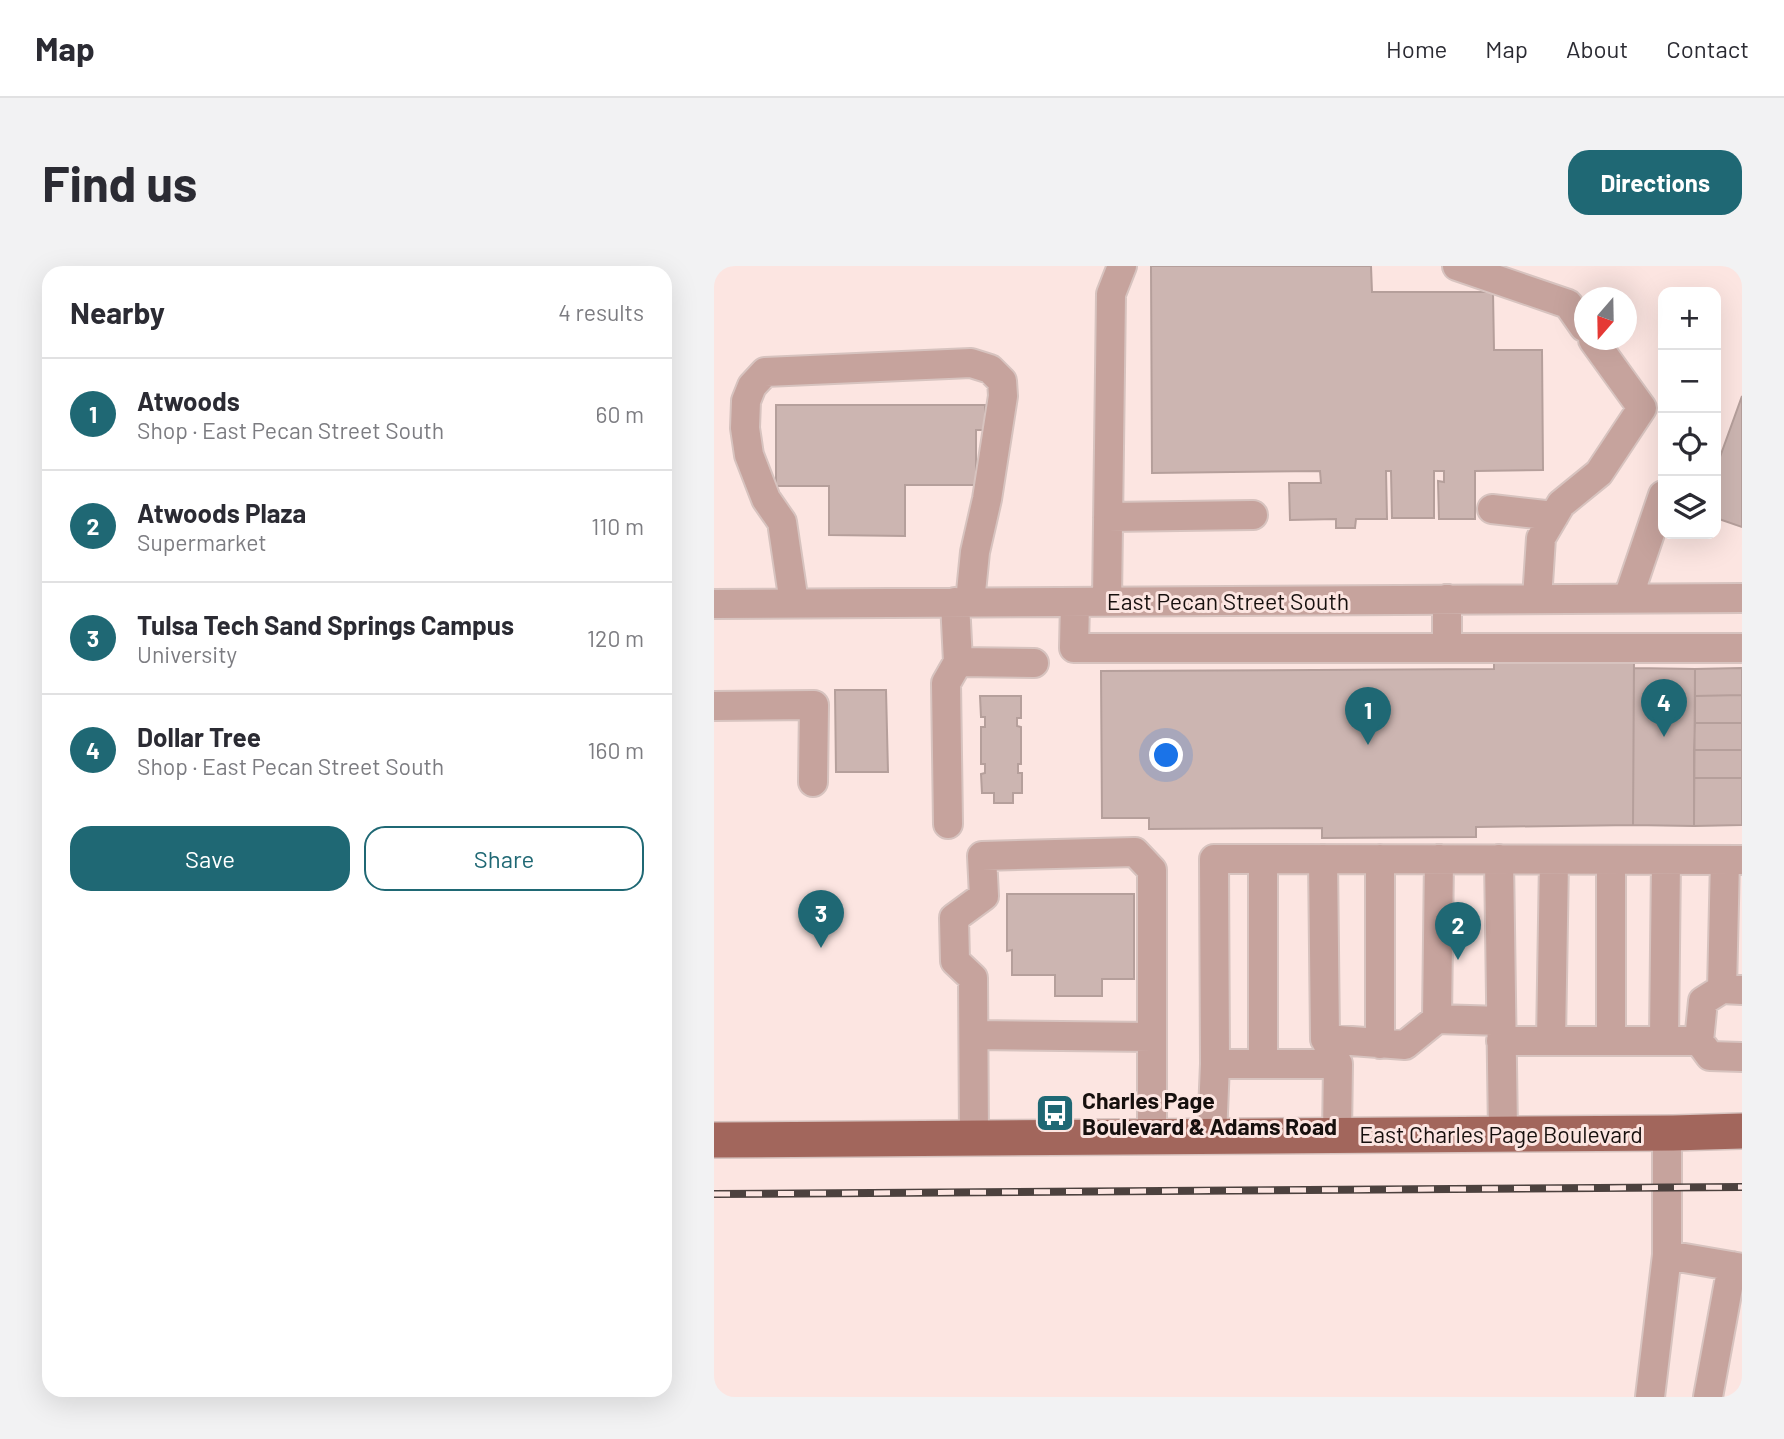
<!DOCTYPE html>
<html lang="en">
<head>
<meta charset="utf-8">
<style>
	body { margin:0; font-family:Barlow,sans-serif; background:#f2f2f3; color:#2b2b33 }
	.controls { position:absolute; right:21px; top:21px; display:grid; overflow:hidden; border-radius:14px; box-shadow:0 7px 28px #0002 }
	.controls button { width:63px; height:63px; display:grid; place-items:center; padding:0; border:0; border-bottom:2px solid #e1e1e2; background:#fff; color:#2b2b33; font:35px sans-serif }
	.compass { position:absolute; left:860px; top:21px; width:63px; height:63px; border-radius:50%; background:#fff; box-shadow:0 7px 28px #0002; rotate:200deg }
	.you { position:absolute; left:453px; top:490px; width:24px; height:24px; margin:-18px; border:5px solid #fff; border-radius:50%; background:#1a73e8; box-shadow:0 0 0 10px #1a73e833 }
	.badge { display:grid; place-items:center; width:46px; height:46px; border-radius:50%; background:#1f6874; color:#fff; font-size:23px; font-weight:700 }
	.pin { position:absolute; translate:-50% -58px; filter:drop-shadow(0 2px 4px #0008) }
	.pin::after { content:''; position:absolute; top:37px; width:24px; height:21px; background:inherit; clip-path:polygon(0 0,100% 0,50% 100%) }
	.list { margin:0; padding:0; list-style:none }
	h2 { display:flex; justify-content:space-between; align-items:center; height:91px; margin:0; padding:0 28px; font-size:30px }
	h2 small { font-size:23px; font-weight:400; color:#7c7c81 }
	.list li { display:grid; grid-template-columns:46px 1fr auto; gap:21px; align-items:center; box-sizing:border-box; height:112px; padding:0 28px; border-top:2px solid #e1e1e2 }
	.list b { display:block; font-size:26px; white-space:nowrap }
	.list p { margin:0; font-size:23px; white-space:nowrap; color:#7c7c81 }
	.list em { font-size:23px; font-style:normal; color:#7c7c81 }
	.actions { display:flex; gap:14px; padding:21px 28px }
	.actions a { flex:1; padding:16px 0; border:2px solid #1f6874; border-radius:21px; text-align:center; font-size:24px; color:#1f6874 }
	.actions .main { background:#1f6874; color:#fff }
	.icon { flex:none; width:38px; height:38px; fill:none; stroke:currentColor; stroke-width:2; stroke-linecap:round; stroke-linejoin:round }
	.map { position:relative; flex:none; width:1028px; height:1131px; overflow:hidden; border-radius:21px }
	header { display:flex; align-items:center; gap:42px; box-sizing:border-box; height:98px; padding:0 35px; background:#fff; border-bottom:2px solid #e1e1e2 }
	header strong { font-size:33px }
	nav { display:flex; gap:38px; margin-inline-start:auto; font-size:24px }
	.intro { display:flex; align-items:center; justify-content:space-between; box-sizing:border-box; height:168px; padding:0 42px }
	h1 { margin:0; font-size:49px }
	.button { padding:18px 32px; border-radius:21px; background:#1f6874; color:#fff; font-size:24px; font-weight:700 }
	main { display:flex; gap:42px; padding:0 42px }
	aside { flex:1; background:#fff; border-radius:21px; box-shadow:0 7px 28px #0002 }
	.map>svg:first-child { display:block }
	.building { fill:#ccb5b1; stroke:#b59f9b; stroke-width:2 }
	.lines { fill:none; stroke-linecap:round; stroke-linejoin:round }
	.minor-casing { stroke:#d7c3bf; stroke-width:32 }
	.major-casing { stroke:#d7c3bf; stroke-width:38 }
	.minor { stroke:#c6a39d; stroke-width:28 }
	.major { stroke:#a2665c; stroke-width:35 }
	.rail-casing { stroke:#4c413e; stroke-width:8 }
	.rail { stroke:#fce5e1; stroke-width:5; stroke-dasharray:16; stroke-linecap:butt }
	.labels { text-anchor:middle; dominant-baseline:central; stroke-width:6; stroke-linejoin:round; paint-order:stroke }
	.street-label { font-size:23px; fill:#17100e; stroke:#fce5e1 }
	.poi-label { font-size:23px; font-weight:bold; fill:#17100e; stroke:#fce5e1; text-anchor:start }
</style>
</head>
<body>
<header>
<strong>Map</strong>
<nav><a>Home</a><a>Map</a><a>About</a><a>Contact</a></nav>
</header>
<div class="intro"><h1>Find us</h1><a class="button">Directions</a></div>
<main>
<aside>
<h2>Nearby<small>4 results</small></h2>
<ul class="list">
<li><span class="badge">1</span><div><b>Atwoods</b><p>Shop · East Pecan Street South</p></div><em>60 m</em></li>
<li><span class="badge">2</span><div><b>Atwoods Plaza</b><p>Supermarket</p></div><em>110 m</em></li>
<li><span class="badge">3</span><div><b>Tulsa Tech Sand Springs Campus</b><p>University</p></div><em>120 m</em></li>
<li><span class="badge">4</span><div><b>Dollar Tree</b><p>Shop · East Pecan Street South</p></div><em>160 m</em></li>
</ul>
<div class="actions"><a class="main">Save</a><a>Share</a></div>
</aside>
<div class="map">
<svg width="1028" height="1131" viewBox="0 0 1028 1131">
	<rect width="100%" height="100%" fill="#fce5e1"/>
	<path class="building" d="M 437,0 L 657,0 L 658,26 L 779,26 L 780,84 L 828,84 L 829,204 L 761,205 L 761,253 L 725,253 L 724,215 L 730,216 L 730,205 L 720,205 L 720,252 L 678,252 L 677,205 L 672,205 L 673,253 L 642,253 L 641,262 L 622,262 L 622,253 L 576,254 L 575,217 L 607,217 L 606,205 L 438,207 Z
		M 1028,130 L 1028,261 L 1002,252 L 1002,202 Z
		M 62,139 L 271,139 L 271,164 L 262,164 L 262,219 L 191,219 L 191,270 L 115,269 L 115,220 L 62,220 Z
		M 780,385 L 920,392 L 919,559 L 762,561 L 762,571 L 608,572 L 608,562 L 435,563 L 435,552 L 388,552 L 387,405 L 780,403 Z
		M 920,402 L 981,403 L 980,560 L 919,559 Z
		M 1028,402 L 1028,429 L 981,430 L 981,403 Z
		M 121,424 L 172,424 L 174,506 L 122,506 Z
		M 1028,429 L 1028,457 L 981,457 L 981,430 Z
		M 266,430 L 307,430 L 307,452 L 303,452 L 303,460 L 307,461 L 307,498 L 304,498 L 304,507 L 308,507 L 308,527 L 299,527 L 299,537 L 280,537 L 280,527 L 268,527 L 267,508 L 271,507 L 271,498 L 267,498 L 267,461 L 271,461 L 271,451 L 267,451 Z
		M 981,457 L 1028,457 L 1028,484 L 980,484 Z
		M 980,484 L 1028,484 L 1028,512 L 980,512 Z
		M 980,512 L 1028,512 L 1028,559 L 980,560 Z
		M 293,628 L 420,628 L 420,713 L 388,713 L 388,730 L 341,730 L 341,709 L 298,709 L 298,684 L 293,685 Z"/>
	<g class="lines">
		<g class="minor-casing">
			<path id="minor" d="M 743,0 L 854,38 L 870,61
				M 778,243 L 840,250
				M 394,251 L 539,249
				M 914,332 L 949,229
				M 733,333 L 733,382
				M 823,333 L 827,272 L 847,238 L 885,207 L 928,142 L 879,74
				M 393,335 L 397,28 L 408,0
				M 361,336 L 360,382 L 1028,382
				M 80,337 L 68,256 L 52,233 L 35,189 L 31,162 L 32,135 L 38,120 L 51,106 L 257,97 L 276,103 L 288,115 L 289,130 L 273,233 L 261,286 L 256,336
				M 0,338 L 1028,332
				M 244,396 L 320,397
				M 0,440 L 100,439 L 99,516
				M 234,558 L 232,417 L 244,396 L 241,336
				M 549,593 L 549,798
				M 609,593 L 611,773 L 624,798 L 623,869
				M 666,593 L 666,778
				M 785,593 L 789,867
				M 1011,594 L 1008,723 L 1028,724
				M 723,753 L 725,593
				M 260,769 L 438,771
				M 611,773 L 691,779 L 723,753 L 787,755
				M 950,773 L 952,594
				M 897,774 L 897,594
				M 787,775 L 985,775 L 989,735 L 1008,723
				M 837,775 L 840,594
				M 985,775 L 996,790 L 1028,791
				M 501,798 L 624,798
				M 498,870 L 501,798 L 500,593 L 1028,594
				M 260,872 L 259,712 L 241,695 L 240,652 L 270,630 L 268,590 L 421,586 L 438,604 L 438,870
				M 953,989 L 953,867
				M 936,1131 L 953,989 L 1028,1002
				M 994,1131 L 1018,1000"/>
		</g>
		<g class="major-casing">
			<path id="major" d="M 0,874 L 959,867 L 1028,865"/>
		</g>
		<use href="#minor" class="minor"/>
		<use href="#major" class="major"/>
		<g class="rail-casing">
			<path id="rail" d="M 0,928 L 1028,921"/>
		</g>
		<use href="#rail" class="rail"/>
	</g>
	<defs>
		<g id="bus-square" transform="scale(2.0125)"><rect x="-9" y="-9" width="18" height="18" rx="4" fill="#1f6874" stroke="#fce5e1"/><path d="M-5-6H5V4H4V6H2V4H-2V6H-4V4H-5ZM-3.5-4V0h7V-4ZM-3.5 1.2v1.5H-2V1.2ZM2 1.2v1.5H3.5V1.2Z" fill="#fff"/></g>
	</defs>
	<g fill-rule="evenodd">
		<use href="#bus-square" x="341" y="847"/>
	</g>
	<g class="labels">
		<g class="street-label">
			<text x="514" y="335">East Pecan Street South</text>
			<text x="787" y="868">East Charles Page Boulevard</text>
		</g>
		<g class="poi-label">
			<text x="368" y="834">Charles Page<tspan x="368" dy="26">Boulevard &amp; Adams Road</tspan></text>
		</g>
	</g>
</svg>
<div class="controls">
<button>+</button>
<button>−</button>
<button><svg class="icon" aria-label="locate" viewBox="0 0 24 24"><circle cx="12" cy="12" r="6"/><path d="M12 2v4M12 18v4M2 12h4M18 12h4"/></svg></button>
<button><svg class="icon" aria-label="layers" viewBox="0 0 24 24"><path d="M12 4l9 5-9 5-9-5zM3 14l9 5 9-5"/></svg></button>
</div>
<svg class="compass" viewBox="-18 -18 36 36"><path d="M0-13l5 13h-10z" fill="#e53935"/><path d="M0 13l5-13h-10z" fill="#7c7c81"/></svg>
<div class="you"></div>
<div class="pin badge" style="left:654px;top:479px">1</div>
<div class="pin badge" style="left:744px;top:694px">2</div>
<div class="pin badge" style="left:107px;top:682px">3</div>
<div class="pin badge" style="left:950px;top:471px">4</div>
</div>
</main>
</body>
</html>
